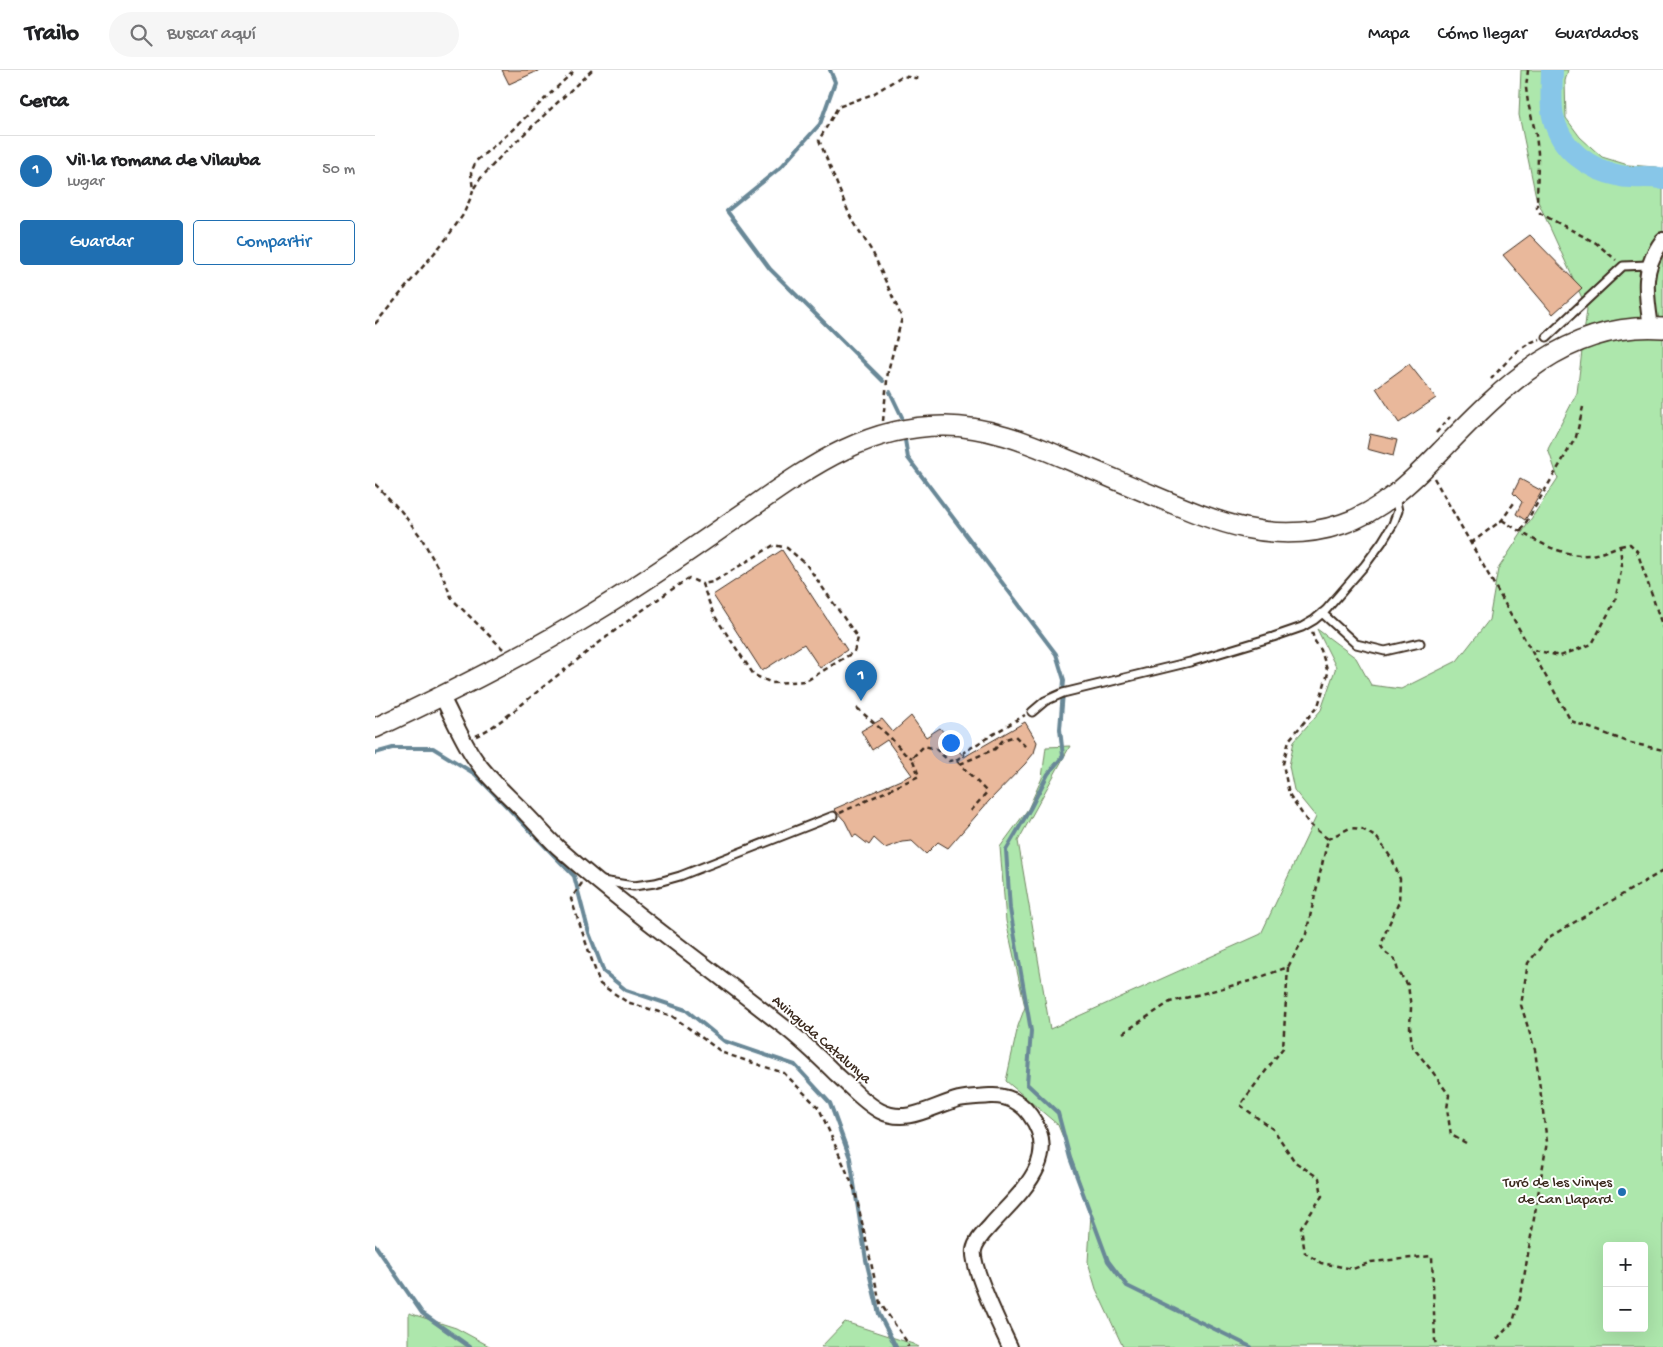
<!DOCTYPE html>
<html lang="es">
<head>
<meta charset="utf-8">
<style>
	body { margin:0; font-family:"Gochi Hand",sans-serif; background:#f6f6f6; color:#202124 }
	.controls { position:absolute; right:15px; bottom:15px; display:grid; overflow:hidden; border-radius:5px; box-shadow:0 5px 20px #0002 }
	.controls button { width:45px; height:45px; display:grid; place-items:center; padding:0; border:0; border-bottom:1px solid #e0e0e0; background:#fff; color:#202124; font:25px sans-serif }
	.you { position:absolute; left:575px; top:672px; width:18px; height:18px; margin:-12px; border:4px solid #fff; border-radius:50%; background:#1a73e8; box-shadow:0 0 0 8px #1a73e833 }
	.badge { display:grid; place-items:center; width:32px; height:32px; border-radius:50%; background:#1f6fb2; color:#fff; font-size:16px; font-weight:700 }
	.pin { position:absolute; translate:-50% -41px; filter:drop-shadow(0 1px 2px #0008) }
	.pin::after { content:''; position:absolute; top:26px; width:18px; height:15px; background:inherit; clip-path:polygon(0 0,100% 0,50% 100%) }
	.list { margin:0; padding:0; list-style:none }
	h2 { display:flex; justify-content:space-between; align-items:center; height:65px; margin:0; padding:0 20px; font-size:21px }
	h2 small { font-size:16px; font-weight:400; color:#757577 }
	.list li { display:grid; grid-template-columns:32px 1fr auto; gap:15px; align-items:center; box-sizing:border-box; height:70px; padding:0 20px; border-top:1px solid #e0e0e0 }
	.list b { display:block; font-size:19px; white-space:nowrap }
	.list p { margin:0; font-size:16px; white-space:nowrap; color:#757577 }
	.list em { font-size:16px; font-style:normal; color:#757577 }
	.actions { display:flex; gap:10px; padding:15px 20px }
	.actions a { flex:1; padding:11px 0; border:1px solid #1f6fb2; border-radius:5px; text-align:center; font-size:18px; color:#1f6fb2 }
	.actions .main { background:#1f6fb2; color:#fff }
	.icon { flex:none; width:28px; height:28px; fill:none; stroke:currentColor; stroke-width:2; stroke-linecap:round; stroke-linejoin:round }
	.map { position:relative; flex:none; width:1288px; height:1277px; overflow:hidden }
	header { display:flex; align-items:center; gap:30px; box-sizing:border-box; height:70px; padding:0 25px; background:#fff; border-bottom:1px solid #e0e0e0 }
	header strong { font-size:24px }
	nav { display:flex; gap:28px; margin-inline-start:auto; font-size:18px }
	.search { width:350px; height:45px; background:#f6f6f6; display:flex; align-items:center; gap:12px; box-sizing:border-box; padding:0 18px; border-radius:28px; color:#757577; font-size:19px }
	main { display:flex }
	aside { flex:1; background:#fff }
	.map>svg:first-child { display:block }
	.green { fill:#ade7ac; stroke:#748865; fill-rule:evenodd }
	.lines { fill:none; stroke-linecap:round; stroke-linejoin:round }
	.stream { stroke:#698897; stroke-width:4 }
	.river { stroke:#87c6e8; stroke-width:22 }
	.building { fill:#e9b89b; stroke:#3b2a1e }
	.lane-casing { stroke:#3b2a1e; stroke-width:11 }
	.street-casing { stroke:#3b2a1e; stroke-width:18 }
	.secondary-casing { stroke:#3b2a1e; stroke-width:22 }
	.path { stroke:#3b2a1e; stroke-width:2.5; stroke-dasharray:5 4; stroke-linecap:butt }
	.lane { stroke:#fff; stroke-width:7 }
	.street { stroke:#fff; stroke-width:14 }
	.secondary { stroke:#fff; stroke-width:19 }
	.poi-dot { fill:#1f6fb2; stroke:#fff; stroke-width:2 }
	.labels { text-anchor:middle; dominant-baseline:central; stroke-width:4; stroke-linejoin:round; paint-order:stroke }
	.street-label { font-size:15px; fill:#3b2a1e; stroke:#fff }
	.poi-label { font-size:15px; fill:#3b2a1e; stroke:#fff; text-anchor:end }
</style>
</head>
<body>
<header>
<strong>Trailo</strong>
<div class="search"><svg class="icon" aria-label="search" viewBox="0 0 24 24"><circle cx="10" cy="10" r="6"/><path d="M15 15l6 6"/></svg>Buscar aquí</div>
<nav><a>Mapa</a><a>Cómo llegar</a><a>Guardados</a></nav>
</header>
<main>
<aside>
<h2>Cerca<small></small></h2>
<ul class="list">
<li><span class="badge">1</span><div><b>Vil·la romana de Vilauba</b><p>Lugar</p></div><em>50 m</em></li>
</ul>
<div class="actions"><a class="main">Guardar</a><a>Compartir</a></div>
</aside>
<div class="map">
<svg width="1288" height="1277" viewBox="0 0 1288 1277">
	<rect width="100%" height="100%" fill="#fff"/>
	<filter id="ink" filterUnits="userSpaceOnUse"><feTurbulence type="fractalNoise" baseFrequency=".02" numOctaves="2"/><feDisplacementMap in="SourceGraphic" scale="10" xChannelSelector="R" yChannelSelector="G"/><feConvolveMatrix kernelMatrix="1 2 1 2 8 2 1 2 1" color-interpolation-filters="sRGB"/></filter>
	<g filter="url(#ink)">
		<path class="green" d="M 1146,0 L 1193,0 L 1190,11 L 1191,48 L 1205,67 L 1227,87 L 1253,95 L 1281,97 L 1288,100 L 1288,1277 L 748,1277 L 721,1219 L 713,1192 L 716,1143 L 694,1082 L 683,1055 L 631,1011 L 643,956 L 650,937 L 631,851 L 625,777 L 653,739 L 667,708 L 671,677 L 695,676 L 643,771 L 675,959 L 886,864 L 941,747 L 919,720 L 914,696 L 919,671 L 946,640 L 961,597 L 942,559 L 981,588 L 996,615 L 1026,619 L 1082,591 L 1114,550 L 1123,499 L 1183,408 L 1173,379 L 1202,323 L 1212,239 L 1161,127 L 1144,45 ZM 1232,1176 L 1269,1176 L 1269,1258 L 1232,1258 Z
			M 34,1243 L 81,1258 L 116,1277 L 34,1277 Z
			M 470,1252 L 538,1274 L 544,1277 L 446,1277 Z"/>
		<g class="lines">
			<path class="stream" d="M 455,0 L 460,12 L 445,54 L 406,97 L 352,141 L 395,199 L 508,311
				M 515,322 L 527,347
				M 530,370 L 533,388 L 681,584 L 689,610 L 685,659 L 688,686 L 673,704 L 655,739 L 631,780 L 635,839 L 656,961 L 652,1014 L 683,1043 L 695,1088 L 733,1191 L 752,1216 L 876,1277
				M 0,683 L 18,678 L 58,678 L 100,704 L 199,806 L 214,863 L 229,902 L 251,920 L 311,940 L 349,971 L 420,995 L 455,1033 L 475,1088 L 491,1190 L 504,1244 L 521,1277
				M 0,1175 L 47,1243 L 95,1277"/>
			<path class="river" d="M 1177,0 C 1177,15 1175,32 1178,46 C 1185,79 1214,100 1246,106 C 1260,109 1274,105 1288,109"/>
		</g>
		<path class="building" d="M 127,0 L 165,0 L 134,14 Z
			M 1155,165 L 1207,218 L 1178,244 L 1128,185 Z
			M 1034,294 L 1061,328 L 1024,353 L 1001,318 Z
			M 995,364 L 1022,370 L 1018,386 L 992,379 Z
			M 1145,409 L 1167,421 L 1150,450 L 1141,444 L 1147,432 L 1138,423 Z
			M 407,480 L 472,580 L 445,598 L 429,574 L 387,601 L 338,525 Z
			M 536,646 L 551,667 L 565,658 L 589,687 L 650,652 L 662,672 L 659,683 L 650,694 L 614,731 L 573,778 L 563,772 L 551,784 L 537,771 L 527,772 L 510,778 L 499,768 L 494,775 L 481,765 L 478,767 L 470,751 L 459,739 L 537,705 L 512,670 L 497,680 L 486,661 L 507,649 L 518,662 Z"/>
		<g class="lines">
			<g class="lane-casing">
				<path id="lane" d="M 1172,267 L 1248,196 L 1273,195
					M 947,543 L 981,574 L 1010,581 L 1045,573
					M 657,642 L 670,631 L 688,623 L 815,592 L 898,567 L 927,557 L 939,550 L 951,540 L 990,495 L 1007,472 L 1018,454 L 1023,441 L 1020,427
					M 227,811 L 259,816 L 280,813 L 305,806 L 458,746"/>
			</g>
			<g class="street-casing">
				<path id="street" d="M 1276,257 C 1271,223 1266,199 1288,170
					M 67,627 C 77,646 86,668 98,686 C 112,708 133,725 151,744 C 163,756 174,770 187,781 C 256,842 331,895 403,952 C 424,968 443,986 461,1004 C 475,1016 488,1032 505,1041 C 532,1055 557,1036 584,1029 C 594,1027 605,1027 615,1026 C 632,1025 645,1031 655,1045 C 688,1089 644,1123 616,1155 C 610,1162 601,1170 599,1180 C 596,1197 626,1258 635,1277"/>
			</g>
			<g class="secondary-casing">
				<path id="secondary" d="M 0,658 C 75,623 149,586 220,542 C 266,514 310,484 354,453 C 422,407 483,355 570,356 C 611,356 652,372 689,388 C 719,400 748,413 777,425 C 839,451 899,477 967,454 C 1007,441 1038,410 1066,381 C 1128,317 1191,251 1288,258"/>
			</g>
			<path class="path" d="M 1153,0 L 1151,18 L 1153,33 L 1161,65 L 1163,83 L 1162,138 L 1165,143 L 1170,146 L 1221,173 L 1241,190
				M 99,118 L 105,109 L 127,85 L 217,0
				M 0,254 L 71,169 L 88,145 L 96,127 L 98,120 L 96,103 L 101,91 L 134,63 L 200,0
				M 1116,309 C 1130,294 1144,275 1165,269
				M 508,351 L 513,301 L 527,248 L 498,183 L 475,146 L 444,70 L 463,37 L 498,24 L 527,6 L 547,9
				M 1061,363 L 1075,347
				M 1059,408 L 1196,651 L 1256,673 L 1288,680
				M 0,414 L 26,441 L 46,467 L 68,507 L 77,529 L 128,579
				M 1127,450 C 1152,466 1183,487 1214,485 C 1224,485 1235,479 1245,476 L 1247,496 L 1240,531 L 1217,574 L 1185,586 L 1155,579
				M 1146,461 L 1201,367 L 1208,337
				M 1096,473 L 1127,450 L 1141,430
				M 1245,476 L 1255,474 L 1262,481 L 1288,558
				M 482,638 L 515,667 L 530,684 L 537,688
				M 101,666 C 125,655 156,626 178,609 C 222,574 267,539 314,508 L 327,514 L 339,545 L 379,605 L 397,613 L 431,611 L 479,582 L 483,568 L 431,494 L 412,478 L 399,475 L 338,512 L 327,514
				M 581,690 L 589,685 L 589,682 L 650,645
				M 585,694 L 620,679 L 628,670 L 640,666 L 652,678
				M 465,743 L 544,706 L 537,688 L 549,676 L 561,679 L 574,691 L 581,690 L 612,722 L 595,742
				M 953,769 L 975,758 L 987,759 L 1002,768 L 1017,789 L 1025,809 L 1024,832 L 1011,861 L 1006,876 L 1010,882 L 1020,890 L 1023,901 L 1033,915 L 1036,938 L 1035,957 L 1037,976 L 1057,1001 L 1074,1025 L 1072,1039 L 1076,1065 L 1091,1073
				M 207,813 L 196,829 L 225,914 L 252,932 L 297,946 L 348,983 L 409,1003 L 444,1038 L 480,1121 L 505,1233 L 532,1272 L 533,1277
				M 913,897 L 908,978 L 865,1035 L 899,1060 L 920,1092 L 944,1108 L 947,1126 L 926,1158 L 930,1183 L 946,1193 L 978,1199 L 996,1192 L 1057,1186 L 1060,1271 L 1062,1277
				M 748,963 L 795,932 L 875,911 L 913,897 L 931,864 L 953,769 L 934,754 L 914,724 L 908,694 L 914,670 L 943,636 L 953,603 L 946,580 L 939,570 L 937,561
				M 1122,1269 L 1138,1252 L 1146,1225 L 1172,1072 L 1160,980 L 1146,935 L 1153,893 L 1174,867 L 1288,801"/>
			<use href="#lane" class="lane"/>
			<use href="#street" class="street"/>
			<use href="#secondary" class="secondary"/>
		</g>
	</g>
	<circle class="poi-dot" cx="1247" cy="1122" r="5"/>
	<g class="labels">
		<g class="street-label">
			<text transform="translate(446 970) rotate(41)">Avinguda Catalunya</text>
		</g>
		<g class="poi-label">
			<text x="1237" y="1113">Turó de les Vinyes<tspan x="1237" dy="17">de Can Llapard</tspan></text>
		</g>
	</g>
</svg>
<div class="controls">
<button>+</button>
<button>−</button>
</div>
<div class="you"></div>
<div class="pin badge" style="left:486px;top:631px">1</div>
</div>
</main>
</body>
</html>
